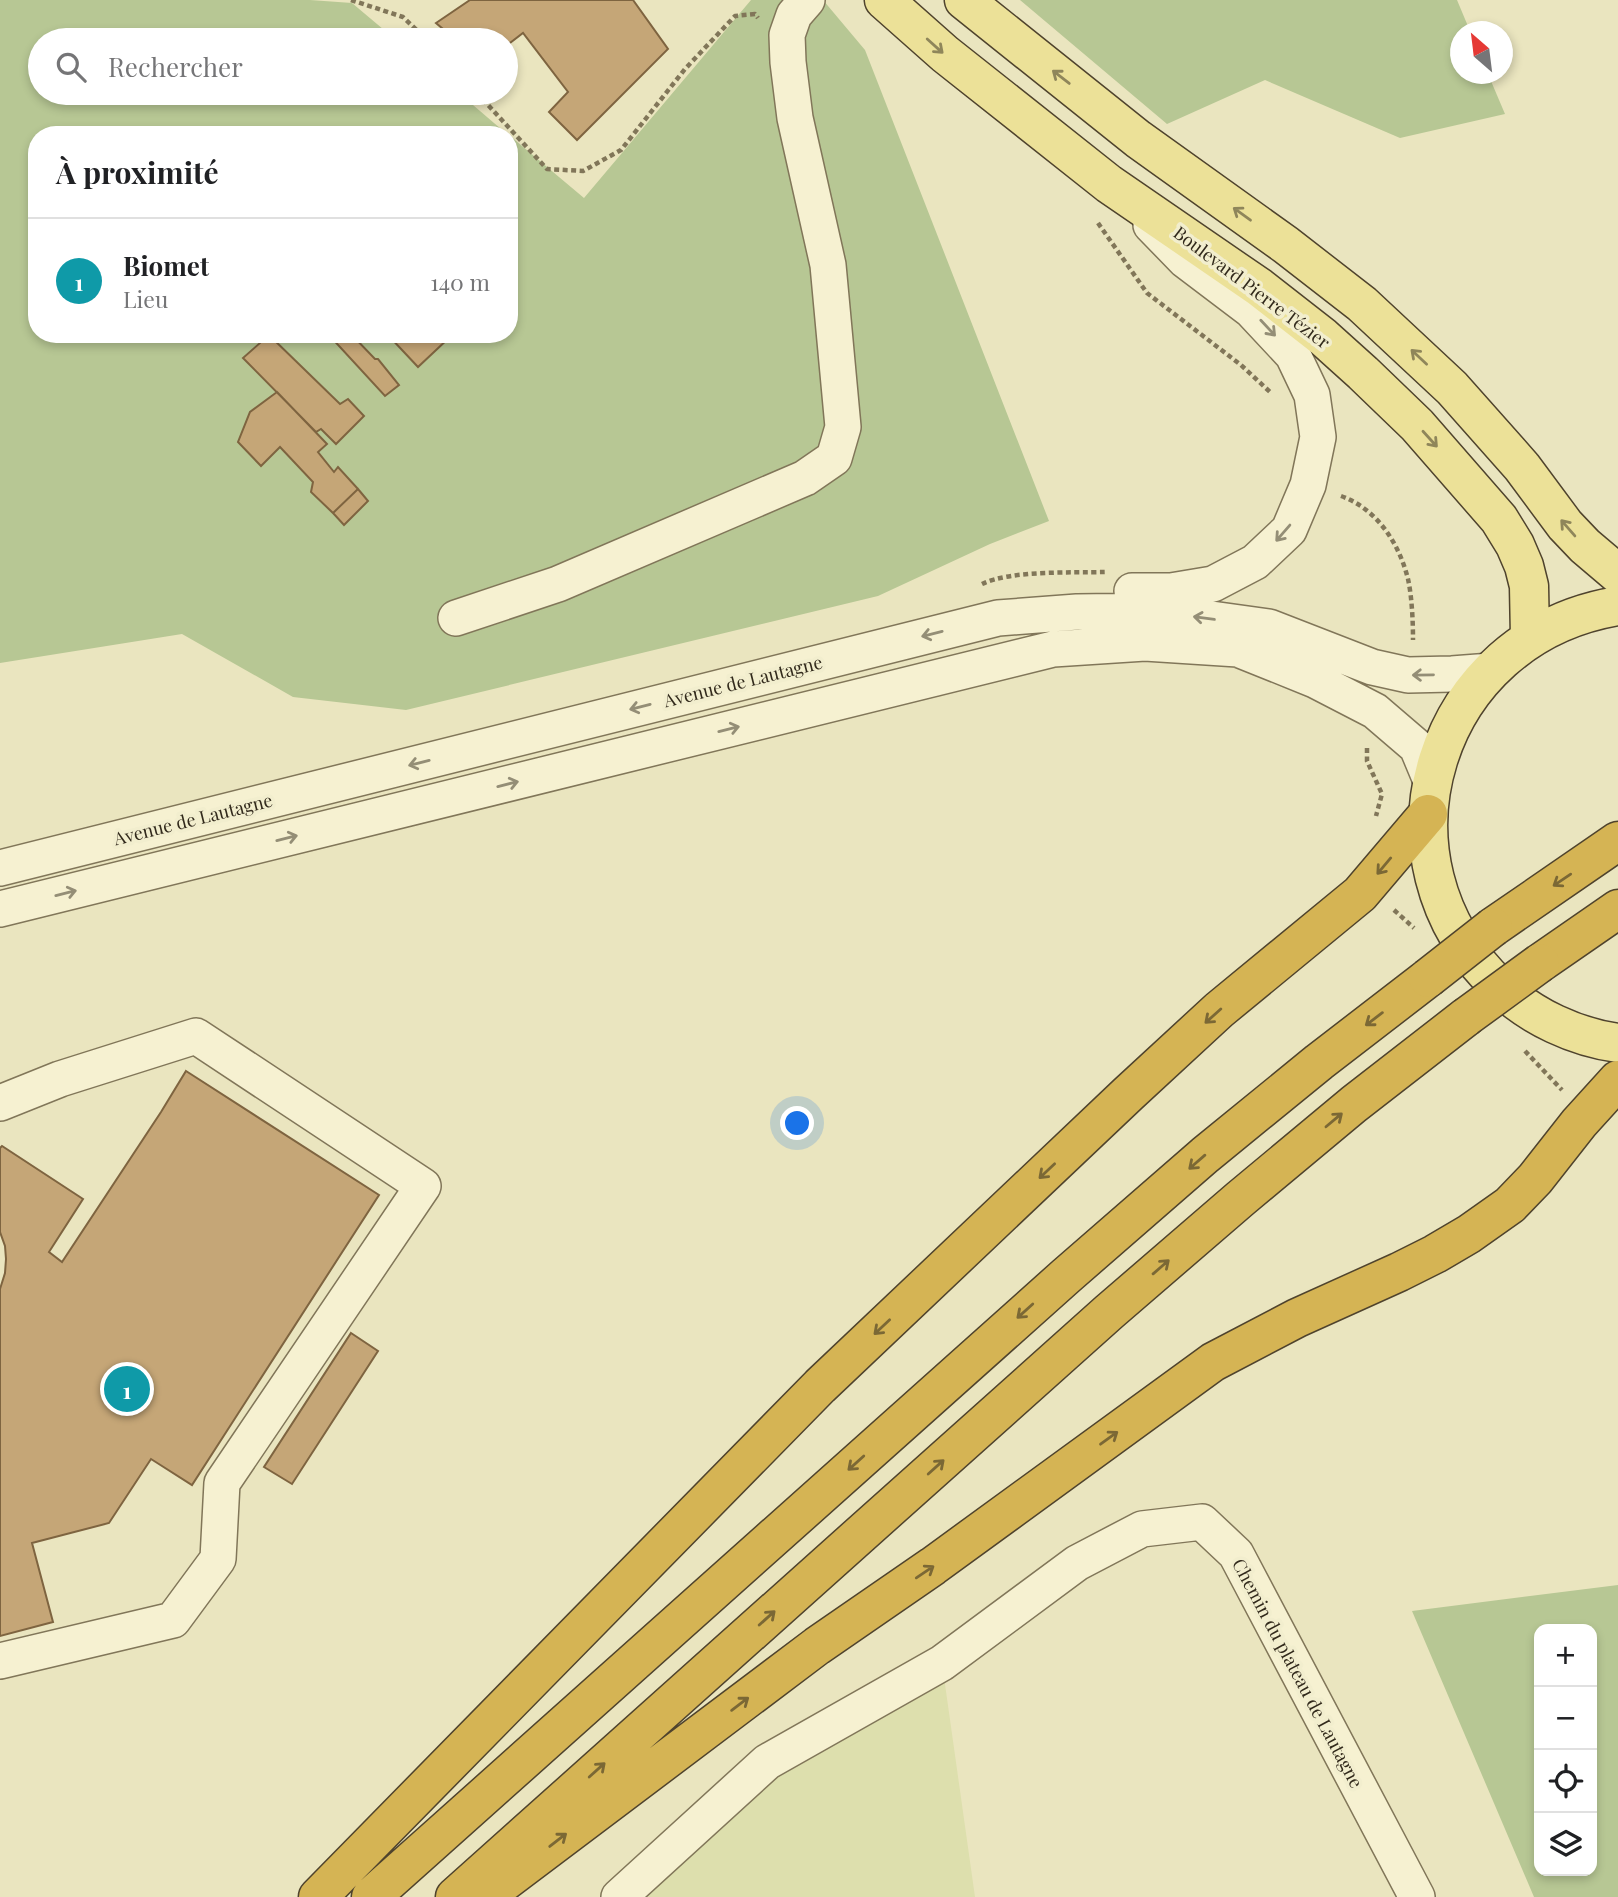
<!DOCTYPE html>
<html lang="fr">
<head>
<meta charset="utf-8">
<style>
	body { margin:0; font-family:"Playfair Display",serif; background:#f2f2f2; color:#202124 }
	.controls { position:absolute; right:21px; bottom:21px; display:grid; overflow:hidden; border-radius:14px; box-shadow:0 4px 10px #0003 }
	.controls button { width:63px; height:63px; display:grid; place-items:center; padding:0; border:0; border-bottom:2px solid #e0e0e0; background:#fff; color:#202124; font:35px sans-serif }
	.compass { position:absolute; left:1450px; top:21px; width:63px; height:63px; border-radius:50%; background:#fff; box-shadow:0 4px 10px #0003; rotate:332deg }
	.you { position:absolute; left:798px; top:1124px; width:24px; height:24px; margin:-18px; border:5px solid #fff; border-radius:50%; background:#1a73e8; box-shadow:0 0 0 10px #1a73e833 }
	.badge { display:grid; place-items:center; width:46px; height:46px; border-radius:50%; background:#2563eb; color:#fff; font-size:23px; font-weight:700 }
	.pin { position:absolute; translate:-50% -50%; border:4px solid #fff; box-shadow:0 2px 7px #0006 }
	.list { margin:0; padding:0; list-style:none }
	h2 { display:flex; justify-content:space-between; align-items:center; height:91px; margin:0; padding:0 28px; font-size:30px }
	h2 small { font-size:23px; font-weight:400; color:#757577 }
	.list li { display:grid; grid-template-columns:46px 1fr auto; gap:21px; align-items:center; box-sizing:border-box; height:126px; padding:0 28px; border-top:2px solid #e0e0e0 }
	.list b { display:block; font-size:26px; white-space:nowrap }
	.list p { margin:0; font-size:23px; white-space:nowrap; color:#757577 }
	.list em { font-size:23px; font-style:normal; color:#757577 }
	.icon { flex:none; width:38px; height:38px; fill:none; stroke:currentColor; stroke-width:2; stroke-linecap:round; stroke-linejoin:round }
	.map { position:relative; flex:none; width:1618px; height:1897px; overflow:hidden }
	.search { position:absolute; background:#fff; box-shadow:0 4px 10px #0003; left:28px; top:28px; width:490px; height:77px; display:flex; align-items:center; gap:18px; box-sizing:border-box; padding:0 24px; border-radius:38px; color:#757577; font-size:26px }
	.panel { position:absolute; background:#fff; box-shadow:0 4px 10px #0003; left:28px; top:126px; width:490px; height:217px; border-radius:28px }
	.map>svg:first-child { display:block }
	.farmland { fill:#dddfad }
	.green { fill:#b7c794; fill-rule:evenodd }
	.building { fill:#c5a677; stroke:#7e6440; stroke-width:2 }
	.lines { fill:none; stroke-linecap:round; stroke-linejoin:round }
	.minor-casing { stroke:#817659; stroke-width:38 }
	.major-casing { stroke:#4f432d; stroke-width:41 }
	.highway-casing { stroke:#4f432d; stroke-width:41 }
	.path { stroke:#817659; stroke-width:4.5; stroke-dasharray:5 3.5; stroke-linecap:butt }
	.minor { stroke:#f6f1d1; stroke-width:35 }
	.major { stroke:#ece198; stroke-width:38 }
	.highway { stroke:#d5b454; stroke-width:38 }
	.highway-bridge-casing { stroke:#4f432d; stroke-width:41; stroke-linecap:butt }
	.highway-bridge { stroke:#d5b454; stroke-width:38 }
	.oneway { stroke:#8f865a }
	.oneway2 { stroke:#948e76 }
	.oneway3 { stroke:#7b6835 }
	.labels { text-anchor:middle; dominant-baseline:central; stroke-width:7; stroke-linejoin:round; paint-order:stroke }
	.street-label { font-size:18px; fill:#322a1c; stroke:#f2eece }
</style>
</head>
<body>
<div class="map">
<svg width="1618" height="1897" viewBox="0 0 1618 1897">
	<rect width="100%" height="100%" fill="#eae5bf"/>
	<path class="farmland" d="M 942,1663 L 975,1897 L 619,1897 L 767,1762 Z"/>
	<path class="green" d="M 0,0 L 310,0 L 352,3 L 396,40 L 40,40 L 40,93 L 459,93 L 508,135 L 37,135 L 37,334 L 509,334 L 509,135 L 584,198 L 751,0 L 823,0 L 865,50 L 1049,521 L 990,544 L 878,596 L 406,710 L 293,697 L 182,634 L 0,663 Z
		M 1020,0 L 1457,0 L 1470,31 L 1460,32 L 1460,74 L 1488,74 L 1505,114 L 1400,138 L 1265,80 L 1167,124 Z
		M 1618,1585 L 1618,1897 L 1534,1897 L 1412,1611 ZM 1539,1629 L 1592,1629 L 1592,1871 L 1539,1871 Z"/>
	<path class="building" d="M 470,0 L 633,0 L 668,49 L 577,140 L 549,112 L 568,92 L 523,33 L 506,46 L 506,40 L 456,40 L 436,23 Z
		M 328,334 L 351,334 L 375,359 L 378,359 L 399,385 L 385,396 Z
		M 387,334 L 450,334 L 451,336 L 418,367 Z
		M 269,335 L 340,404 L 348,399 L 364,416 L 336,444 L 321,429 L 316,432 L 243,358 Z
		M 277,392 L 327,444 L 318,452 L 334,472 L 338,467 L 358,489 L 333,513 L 311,492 L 313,482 L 280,447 L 261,466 L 238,442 L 250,412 Z
		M 358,489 L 368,501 L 344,525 L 333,513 Z
		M 186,1071 L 379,1195 L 192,1485 L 151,1459 L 109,1523 L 32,1543 L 53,1622 L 0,1636 L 0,1289 L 5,1273 L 6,1259 L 5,1246 L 0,1232 L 0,1148 L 2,1146 L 83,1199 L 49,1252 L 62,1262 L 161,1112 Z
		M 351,1333 L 378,1351 L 292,1484 L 264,1467 Z"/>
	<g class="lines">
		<g class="minor-casing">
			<path id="minor" d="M 1132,591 L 1171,591 L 1213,584 L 1255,562 L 1289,530 L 1308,485 L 1318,437 L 1312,395 L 1293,355 L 1251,310 L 1185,260 L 1151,225
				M 456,618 L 558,584 L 805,478 L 834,458 L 843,427 L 828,265 L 795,118 L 788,62 L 787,35 L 794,15 L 807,0
				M 0,868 L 998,618 L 1077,612 L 1154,611 L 1269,627 L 1372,667 L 1408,675 L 1452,674 L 1491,671
				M 0,909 L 1053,649 L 1145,643 L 1238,649 L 1315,680 L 1375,711 L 1417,747 L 1432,783
				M 0,1103 L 60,1079 L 196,1036 L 423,1186 L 222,1483 L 218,1559 L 173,1620 L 0,1661
				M 619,1897 L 767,1762 L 942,1663 L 1077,1563 L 1142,1529 L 1202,1522 L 1236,1554 L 1417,1897"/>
		</g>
		<g class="major-casing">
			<path id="major" d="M 884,0 L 945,54 L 1109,184 L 1259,287 L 1323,337 L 1363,373 L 1417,425 L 1499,519 L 1515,545 L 1524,566 L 1529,586 L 1530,638
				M 964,0 L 1138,139 L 1286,245 L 1362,304 L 1452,388 L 1522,467 L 1565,525 L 1585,546 L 1618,574
				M 1618,606 C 1433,636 1363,859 1500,987 C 1532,1017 1575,1037 1618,1043"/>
		</g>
		<g class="highway-casing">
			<path id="highway" d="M 1493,927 L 1618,841
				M 1540,963 L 1618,909
				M 318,1897 L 820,1386 L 1128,1094 L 1219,1010 L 1360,894 L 1428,814
				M 371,1897 L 1066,1276 L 1205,1155 L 1319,1062 L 1428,978
				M 455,1897 L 1109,1312 L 1240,1199 L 1354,1104 L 1466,1017
				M 484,1897 L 817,1646 L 933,1566 L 1213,1362 L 1297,1318 L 1399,1272 L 1435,1254 L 1469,1234 L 1510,1205 L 1535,1179 L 1579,1123 L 1618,1080"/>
		</g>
		<path class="path" d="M 351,0 L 403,17 L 427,40
			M 477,93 L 547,169 L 583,171 L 621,150 L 685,69 L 735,16 L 755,14 L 758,18
			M 1098,223 L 1147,293 L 1241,365 L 1270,392
			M 1341,496 C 1377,509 1399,543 1408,579 C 1412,597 1413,622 1413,640
			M 982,584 C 1011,570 1071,573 1105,572
			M 1367,748 L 1367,761 L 1382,794 L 1376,816
			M 1394,910 L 1414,928
			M 1525,1051 L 1562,1090"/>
		<use href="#minor" class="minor"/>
		<use href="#major" class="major"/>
		<use href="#highway" class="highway"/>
		<g class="highway-bridge-casing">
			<path id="highway-bridge" d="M 1428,978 L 1493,927
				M 1466,1017 L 1540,963"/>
		</g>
		<use href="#highway-bridge" class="highway-bridge"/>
	</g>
	<defs><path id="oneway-shaft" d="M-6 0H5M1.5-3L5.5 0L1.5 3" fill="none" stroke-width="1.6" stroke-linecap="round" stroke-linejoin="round" transform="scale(1.75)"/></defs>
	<g class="oneway">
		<use href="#oneway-shaft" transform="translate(935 46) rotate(42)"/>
		<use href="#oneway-shaft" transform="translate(1061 77) rotate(-142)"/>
		<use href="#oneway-shaft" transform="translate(1242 214) rotate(-144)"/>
		<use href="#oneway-shaft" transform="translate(1419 357) rotate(-137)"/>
		<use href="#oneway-shaft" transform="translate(1430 439) rotate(48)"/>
		<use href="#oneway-shaft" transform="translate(1568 528) rotate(-131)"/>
	</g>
	<g class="oneway2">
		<use href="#oneway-shaft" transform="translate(1268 328) rotate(47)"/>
		<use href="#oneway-shaft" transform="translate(1283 533) rotate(131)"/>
		<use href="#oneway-shaft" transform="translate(1204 618) rotate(-172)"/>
		<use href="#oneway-shaft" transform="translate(932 634) rotate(166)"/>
		<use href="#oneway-shaft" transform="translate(1423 675) rotate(179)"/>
		<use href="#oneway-shaft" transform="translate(640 707) rotate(166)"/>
		<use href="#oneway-shaft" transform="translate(729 729) rotate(-14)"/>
		<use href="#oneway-shaft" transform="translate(419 763) rotate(166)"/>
		<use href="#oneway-shaft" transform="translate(508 784) rotate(-14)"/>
		<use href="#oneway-shaft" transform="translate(287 838) rotate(-14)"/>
		<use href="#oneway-shaft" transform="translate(66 893) rotate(-14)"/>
	</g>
	<g class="oneway3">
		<use href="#oneway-shaft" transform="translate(1384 866) rotate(130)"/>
		<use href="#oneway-shaft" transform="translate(1562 880) rotate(146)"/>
		<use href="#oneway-shaft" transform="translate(1213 1016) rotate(138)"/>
		<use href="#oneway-shaft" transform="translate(1374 1019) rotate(143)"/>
		<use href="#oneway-shaft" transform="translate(1334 1120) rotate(-40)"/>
		<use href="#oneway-shaft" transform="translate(1197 1162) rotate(139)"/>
		<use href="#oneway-shaft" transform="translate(1047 1171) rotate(137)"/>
		<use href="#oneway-shaft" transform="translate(1161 1267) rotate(-41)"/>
		<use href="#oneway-shaft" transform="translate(1025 1311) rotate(138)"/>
		<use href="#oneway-shaft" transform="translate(882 1327) rotate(137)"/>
		<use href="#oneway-shaft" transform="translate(1109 1438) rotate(-36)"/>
		<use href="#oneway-shaft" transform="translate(856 1463) rotate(138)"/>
		<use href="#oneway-shaft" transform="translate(936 1467) rotate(-42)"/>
		<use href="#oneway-shaft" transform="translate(925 1572) rotate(-34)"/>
		<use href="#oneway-shaft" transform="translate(767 1618) rotate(-42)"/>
		<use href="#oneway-shaft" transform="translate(740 1704) rotate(-37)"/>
		<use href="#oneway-shaft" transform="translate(597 1770) rotate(-42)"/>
		<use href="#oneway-shaft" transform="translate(558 1840) rotate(-38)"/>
	</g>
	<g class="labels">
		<g class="street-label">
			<text transform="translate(1252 287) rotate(37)">Boulevard Pierre Tézier</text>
			<text transform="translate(743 681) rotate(-14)">Avenue de Lautagne</text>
			<text transform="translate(193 819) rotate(-14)">Avenue de Lautagne</text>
			<text transform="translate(1298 1673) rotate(62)">Chemin du plateau de Lautagne</text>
		</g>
	</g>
</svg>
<div class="controls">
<button>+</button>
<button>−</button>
<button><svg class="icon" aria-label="locate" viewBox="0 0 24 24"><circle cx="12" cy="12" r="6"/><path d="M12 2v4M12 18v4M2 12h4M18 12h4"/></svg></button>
<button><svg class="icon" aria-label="layers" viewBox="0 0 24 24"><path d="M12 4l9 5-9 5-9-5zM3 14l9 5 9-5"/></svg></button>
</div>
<svg class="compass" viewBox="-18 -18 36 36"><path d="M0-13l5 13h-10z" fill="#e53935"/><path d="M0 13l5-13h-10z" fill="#757577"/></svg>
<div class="you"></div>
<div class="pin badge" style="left:127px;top:1389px;background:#0f9aa8">1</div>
<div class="search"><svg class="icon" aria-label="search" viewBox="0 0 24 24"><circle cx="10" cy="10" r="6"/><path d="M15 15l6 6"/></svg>Rechercher</div>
<section class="panel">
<h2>À proximité<small></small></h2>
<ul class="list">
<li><span class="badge" style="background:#0f9aa8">1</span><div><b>Biomet</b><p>Lieu</p></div><em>140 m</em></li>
</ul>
</section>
</div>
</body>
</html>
